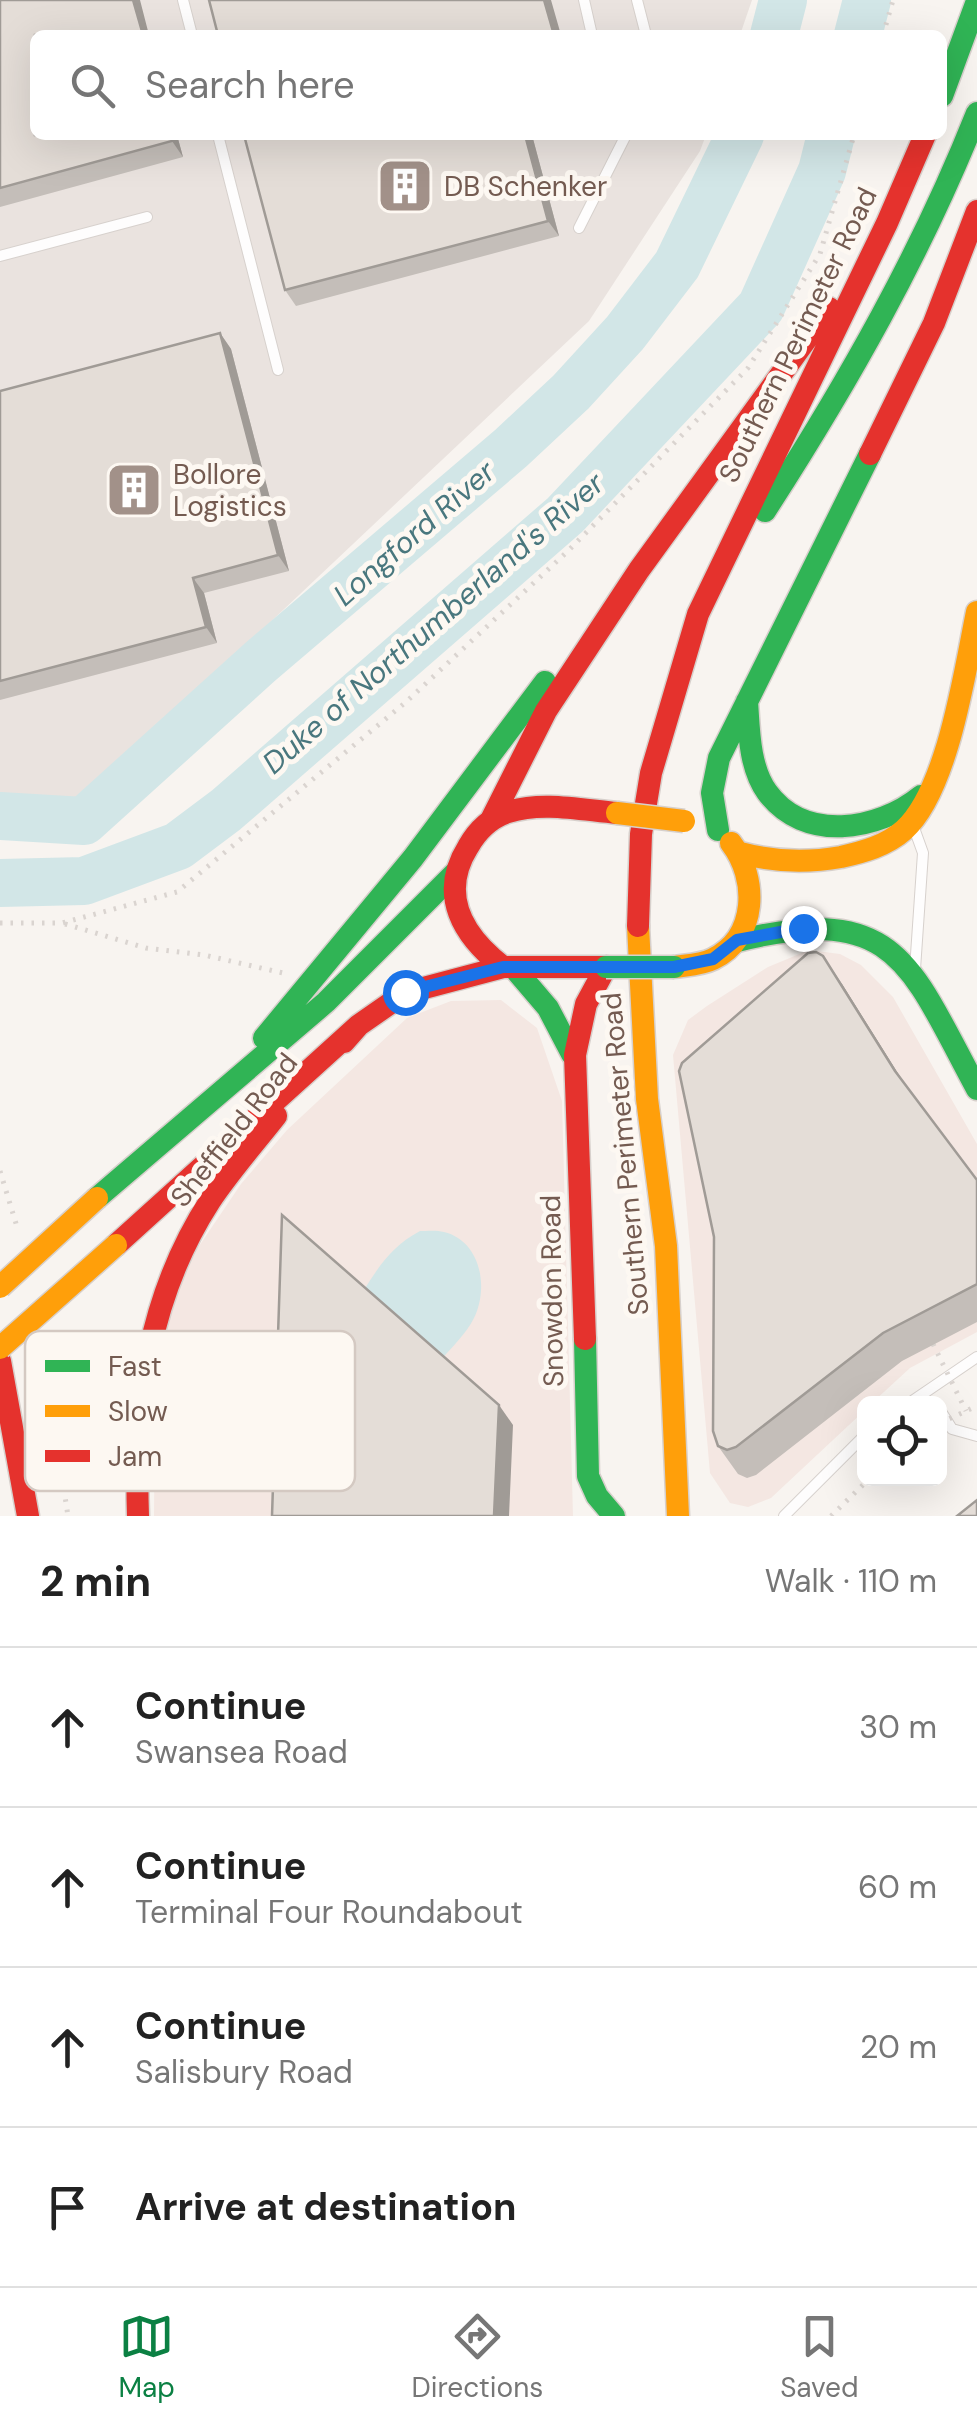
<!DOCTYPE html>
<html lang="en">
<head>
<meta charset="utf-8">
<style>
	body { margin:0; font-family:"DM Sans",sans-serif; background:#f6f6f6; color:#222 }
	.controls { position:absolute; right:30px; bottom:30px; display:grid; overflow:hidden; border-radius:15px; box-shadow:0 10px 40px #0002 }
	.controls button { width:90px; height:90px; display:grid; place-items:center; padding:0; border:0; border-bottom:2px solid #e0e0e0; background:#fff; color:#222; font:50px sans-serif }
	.stop { position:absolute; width:30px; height:30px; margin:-22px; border:8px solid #1a73e8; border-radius:50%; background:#fff }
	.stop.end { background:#1a73e8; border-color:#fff; box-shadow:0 2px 10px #0008 }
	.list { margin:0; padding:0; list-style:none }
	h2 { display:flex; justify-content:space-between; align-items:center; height:130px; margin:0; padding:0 40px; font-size:42px }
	h2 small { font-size:32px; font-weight:400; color:#767676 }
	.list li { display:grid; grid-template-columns:65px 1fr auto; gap:30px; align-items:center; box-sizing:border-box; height:160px; padding:0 40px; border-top:2px solid #e0e0e0 }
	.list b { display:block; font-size:38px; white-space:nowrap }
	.list p { margin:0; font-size:32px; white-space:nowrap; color:#767676 }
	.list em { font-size:32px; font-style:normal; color:#767676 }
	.icon { flex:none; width:55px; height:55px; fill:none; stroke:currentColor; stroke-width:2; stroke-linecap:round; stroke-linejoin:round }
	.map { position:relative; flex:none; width:977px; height:1516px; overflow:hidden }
	.search { position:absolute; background:#fff; box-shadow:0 10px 40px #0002; left:30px; right:30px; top:30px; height:110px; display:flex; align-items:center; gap:25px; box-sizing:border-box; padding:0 35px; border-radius:15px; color:#767676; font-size:38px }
	.sheet { height:770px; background:#fff }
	nav { display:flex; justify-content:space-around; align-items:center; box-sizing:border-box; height:140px; border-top:2px solid #e0e0e0; background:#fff; font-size:28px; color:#767676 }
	nav a { display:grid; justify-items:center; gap:5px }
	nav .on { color:#0b8043 }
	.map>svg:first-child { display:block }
	.commercial { fill:#f4e7e2 }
	.industrial { fill:#eae3df }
	.water { fill:#d2e6e7 }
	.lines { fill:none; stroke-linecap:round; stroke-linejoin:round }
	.river { stroke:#d2e6e7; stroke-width:48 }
	.lane-casing { stroke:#d7d1cd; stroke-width:12 }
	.fast-casing { stroke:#d7d0cc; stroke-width:25 }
	.slow-casing { stroke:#d7d0cc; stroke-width:25 }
	.jam-casing { stroke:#d7d0cc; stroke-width:25 }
	.path { stroke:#dad4d0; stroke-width:5; stroke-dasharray:2.5 8; stroke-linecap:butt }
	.lane { stroke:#fefdfd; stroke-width:10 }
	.fast { stroke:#30b455; stroke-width:22 }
	.slow { stroke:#ff9f0a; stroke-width:22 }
	.jam { stroke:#e5322d; stroke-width:22 }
	.fast-bridge-casing { stroke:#d7d0cc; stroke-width:25; stroke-linecap:butt }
	.slow-bridge-casing { stroke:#d7d0cc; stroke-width:25; stroke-linecap:butt }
	.path-bridge { stroke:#dad4d0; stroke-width:5; stroke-dasharray:2.5 8; stroke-linecap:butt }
	.fast-bridge { stroke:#30b455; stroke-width:22 }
	.slow-bridge { stroke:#ff9f0a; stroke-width:22 }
	.wall { fill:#c4beb9 }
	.shaded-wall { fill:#a09b96 }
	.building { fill:#e4ddd7; stroke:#a09b96; stroke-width:2.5 }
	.route { stroke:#1a73e8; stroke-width:12 }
	.labels { text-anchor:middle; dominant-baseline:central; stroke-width:10; stroke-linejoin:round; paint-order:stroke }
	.poi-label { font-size:28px; fill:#745b51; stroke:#fdf8f2; text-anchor:start }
	.street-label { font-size:28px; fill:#745b51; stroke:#fdf8f2 }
	.water-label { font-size:30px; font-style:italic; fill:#49777e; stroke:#fdf8f2 }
	.key { fill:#fdf8f2; stroke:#d4c9c2; stroke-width:2.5 }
	.key-label { font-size:28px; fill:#745b51 }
</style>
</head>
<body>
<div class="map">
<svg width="977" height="1516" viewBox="0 0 977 1516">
	<rect width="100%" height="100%" fill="#f8f4f0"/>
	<path class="commercial" d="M 809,950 L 840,954 L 861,965 L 893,997 L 977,1144 L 977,1332 L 910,1368 L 872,1403 L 864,1404 L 864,1411 L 771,1498 L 748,1507 L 730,1503 L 710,1473 L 673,1055 L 688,1020 L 707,1006 L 768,967 Z
		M 501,1000 L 537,1028 L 562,1101 L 573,1516 L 154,1516 L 155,1389 L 166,1319 L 197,1249 L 241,1184 L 287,1130 L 407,1018 L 451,1001 Z"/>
	<path class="industrial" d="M 0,0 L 752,0 L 740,35 L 35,35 L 35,135 L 706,135 L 700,151 L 589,321 L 79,803 L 0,796 Z"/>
	<path class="water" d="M 420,1231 C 427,1231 437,1230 444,1232 C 481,1241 489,1288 474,1318 C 466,1334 451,1348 439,1362 L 362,1293 C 379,1266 392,1246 420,1231 Z"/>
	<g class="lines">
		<path class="river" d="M 774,35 L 783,0
			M 858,35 L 867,0
			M 0,816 L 84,821 L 260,662 L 511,448 L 571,392 L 625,333 L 677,265 L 740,135
			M 0,883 L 84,881 L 178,846 L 226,810 L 565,515 L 761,307 L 822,171 L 831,135"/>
		<g class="lane-casing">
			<path id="lane" d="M 183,0 L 192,35
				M 584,0 L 592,35
				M 637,0 L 646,35
				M 218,135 L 278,370
				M 579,228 L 626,135
				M 0,256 L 147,217
				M 914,828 L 923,853 L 915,969
				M 908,1404 L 977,1357
				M 940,1410 L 952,1429 L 977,1436
				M 784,1516 L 864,1436"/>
		</g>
		<g class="fast-casing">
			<path id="fast" d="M 942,96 L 977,1
				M 765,511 C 847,384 921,254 977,113
				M 747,701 C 749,730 749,767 767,792 C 804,843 878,831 921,796
				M 718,830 L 712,793 L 719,758 L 870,454
				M 737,941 C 897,901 910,965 977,1089
				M 514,968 L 548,1008 L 572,1054
				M 264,1038 L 413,858 L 545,682
				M 97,1198 L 326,1002 L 454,874
				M 585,1339 L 588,1476 L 597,1496 L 614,1516"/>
		</g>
		<g class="slow-casing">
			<path id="slow" d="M 741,853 C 774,862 807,863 841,857 C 863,852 886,846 904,830 C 948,790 965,670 977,612
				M 638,926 L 647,1099 L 666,1246 L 678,1516
				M 674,967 C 687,965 701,965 713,959 C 758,937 758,878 731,843"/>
		</g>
		<g class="jam-casing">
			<path id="jam" d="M 870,454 L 934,323 L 977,211
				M 491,820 L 546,711 L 639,570 L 829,308
				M 638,926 L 641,834 L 651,773 L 698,614 L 887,223 L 925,135
				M 606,967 L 503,967 C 463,936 438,895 468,847 C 477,831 490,818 508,812 C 542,801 582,810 617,813
				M 344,1042 L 359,1025 L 405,993 L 503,967
				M 116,1245 L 359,1025
				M 585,1339 L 575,1055 L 586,1004 L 606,967
				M 0,1361 L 28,1516
				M 138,1516 C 134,1404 148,1297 210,1201 C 230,1171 254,1144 276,1116"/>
		</g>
		<path class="path" d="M 883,35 L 893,0
			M 0,923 L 62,923 L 177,892 L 406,702 L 569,550 L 748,368 L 820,254 L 854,135
			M 65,924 L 146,948 L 204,955 L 283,973
			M 0,1171 L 18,1230
			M 43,1354 L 68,1516
			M 831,1516 L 870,1478"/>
		<use href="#lane" class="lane"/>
		<use href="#fast" class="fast"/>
		<use href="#slow" class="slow"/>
		<use href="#jam" class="jam"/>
		<g class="fast-bridge-casing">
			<path id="fast-bridge" d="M 606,967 L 674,967"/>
		</g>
		<g class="slow-bridge-casing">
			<path id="slow-bridge" d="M 617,813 L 684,821
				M 0,1287 L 97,1198
				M 0,1348 L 116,1245"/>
		</g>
		<path class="path-bridge" d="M 933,1344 L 966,1411
			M 940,1423 L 977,1406"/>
		<use href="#fast-bridge" class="fast-bridge"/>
		<use href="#slow-bridge" class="slow-bridge"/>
	</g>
	<path class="wall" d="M 0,0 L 177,135 L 183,157 L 0,207 Z
		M 244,135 L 532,135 L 559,236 L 296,306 L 285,290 Z
		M 220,333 L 231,349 L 289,571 L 204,593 L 217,643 L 0,700 L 0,391 Z
		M 842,984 L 907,1088 L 977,1180 L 977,1322 L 902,1361 L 756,1475 L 747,1478 L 738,1474 L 718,1446 Z"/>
	<path class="shaded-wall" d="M 133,0 L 140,0 L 149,35 L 143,35 Z
		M 544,0 L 551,0 L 561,35 L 554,35 Z
		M 170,135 L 177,135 L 183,157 L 172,141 Z
		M 525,135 L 532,135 L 559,236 L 548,221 Z
		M 220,333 L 231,349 L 289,571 L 278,555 Z
		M 193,578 L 204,593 L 217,643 L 206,627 Z
		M 823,956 L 842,984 L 914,1099 L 895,1071 Z
		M 499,1405 L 513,1425 L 509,1516 L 494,1516 Z"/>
	<path class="building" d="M 0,0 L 133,0 L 143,35 L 35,35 L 35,135 L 170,135 L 172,141 L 0,188 Z
		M 209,0 L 544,0 L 554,35 L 218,35 Z
		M 244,135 L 525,135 L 548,221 L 285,290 Z
		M 220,333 L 278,555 L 193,578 L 206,627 L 0,681 L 0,391 Z
		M 816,952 L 823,956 L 895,1071 L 977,1180 L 977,1284 L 883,1333 L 736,1447 L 727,1450 L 718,1446 L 713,1431 L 714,1237 L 679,1071 L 682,1063 L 808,953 Z
		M 282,1215 L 499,1405 L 494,1516 L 272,1516 Z
		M 977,1500 L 977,1516 L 957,1516 Z"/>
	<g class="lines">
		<path class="route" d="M 405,992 L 503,967 L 674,967 L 713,959 L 737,940 L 803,928"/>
	</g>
	<defs>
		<g id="building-square" transform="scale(2.875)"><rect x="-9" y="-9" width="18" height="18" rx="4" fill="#a29189" stroke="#fdf8f2"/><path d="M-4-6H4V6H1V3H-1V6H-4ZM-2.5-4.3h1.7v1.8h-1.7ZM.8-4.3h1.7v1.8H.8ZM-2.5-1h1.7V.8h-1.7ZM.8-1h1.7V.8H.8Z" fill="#fff"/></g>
	</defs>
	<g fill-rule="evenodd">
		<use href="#building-square" x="405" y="186"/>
		<use href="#building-square" x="134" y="490"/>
	</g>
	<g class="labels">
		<g class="poi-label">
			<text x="444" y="186">DB Schenker</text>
			<text x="173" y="474">Bollore<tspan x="173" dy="32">Logistics</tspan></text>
		</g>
		<g class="street-label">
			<text transform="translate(798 335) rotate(-64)">Southern Perimeter Road</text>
			<text transform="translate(234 1130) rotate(-52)">Sheffield Road</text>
			<text transform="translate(625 1154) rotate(-95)">Southern Perimeter Road</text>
			<text transform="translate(552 1291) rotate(-91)">Snowdon Road</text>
		</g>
		<g class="water-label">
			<text transform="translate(414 533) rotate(-41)">Longford River</text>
			<text transform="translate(433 623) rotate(-41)">Duke of Northumberland's River</text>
		</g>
	</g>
	<rect x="25" y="1331" width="330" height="160" rx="15" class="key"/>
	<rect x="45" y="1360" width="45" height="12" fill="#30b455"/>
	<rect x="45" y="1405" width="45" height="12" fill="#ff9f0a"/>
	<rect x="45" y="1450" width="45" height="12" fill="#e5322d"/>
	<g class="key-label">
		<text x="108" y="1376">Fast</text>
		<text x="108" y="1421">Slow</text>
		<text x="108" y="1466">Jam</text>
	</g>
</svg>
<div class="controls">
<button><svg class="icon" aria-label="locate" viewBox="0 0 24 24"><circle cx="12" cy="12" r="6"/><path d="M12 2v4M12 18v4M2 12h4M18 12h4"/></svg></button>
</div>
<div class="stop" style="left:405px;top:992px"></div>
<div class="stop end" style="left:803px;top:928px"></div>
<div class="search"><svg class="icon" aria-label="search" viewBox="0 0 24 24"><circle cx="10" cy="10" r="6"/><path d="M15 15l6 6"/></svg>Search here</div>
</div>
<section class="sheet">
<h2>2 min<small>Walk · 110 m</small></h2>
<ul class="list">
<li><svg class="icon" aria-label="ahead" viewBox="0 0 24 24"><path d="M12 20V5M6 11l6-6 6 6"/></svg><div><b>Continue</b><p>Swansea Road</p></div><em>30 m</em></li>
<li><svg class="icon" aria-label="ahead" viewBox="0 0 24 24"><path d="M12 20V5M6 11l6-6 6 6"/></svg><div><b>Continue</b><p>Terminal Four Roundabout</p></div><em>60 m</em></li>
<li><svg class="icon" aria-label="ahead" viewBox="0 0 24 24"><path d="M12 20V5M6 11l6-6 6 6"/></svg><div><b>Continue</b><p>Salisbury Road</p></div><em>20 m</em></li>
<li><svg class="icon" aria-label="arrive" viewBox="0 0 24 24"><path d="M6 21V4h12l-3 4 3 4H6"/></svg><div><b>Arrive at destination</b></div></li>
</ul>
</section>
<nav>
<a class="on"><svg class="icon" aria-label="map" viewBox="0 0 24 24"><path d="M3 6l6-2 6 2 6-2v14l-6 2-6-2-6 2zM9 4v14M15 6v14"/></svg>Map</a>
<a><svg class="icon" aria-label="directions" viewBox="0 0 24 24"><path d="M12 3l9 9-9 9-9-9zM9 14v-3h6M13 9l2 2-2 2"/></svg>Directions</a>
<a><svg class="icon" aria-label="saved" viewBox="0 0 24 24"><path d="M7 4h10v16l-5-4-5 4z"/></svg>Saved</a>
</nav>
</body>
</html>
